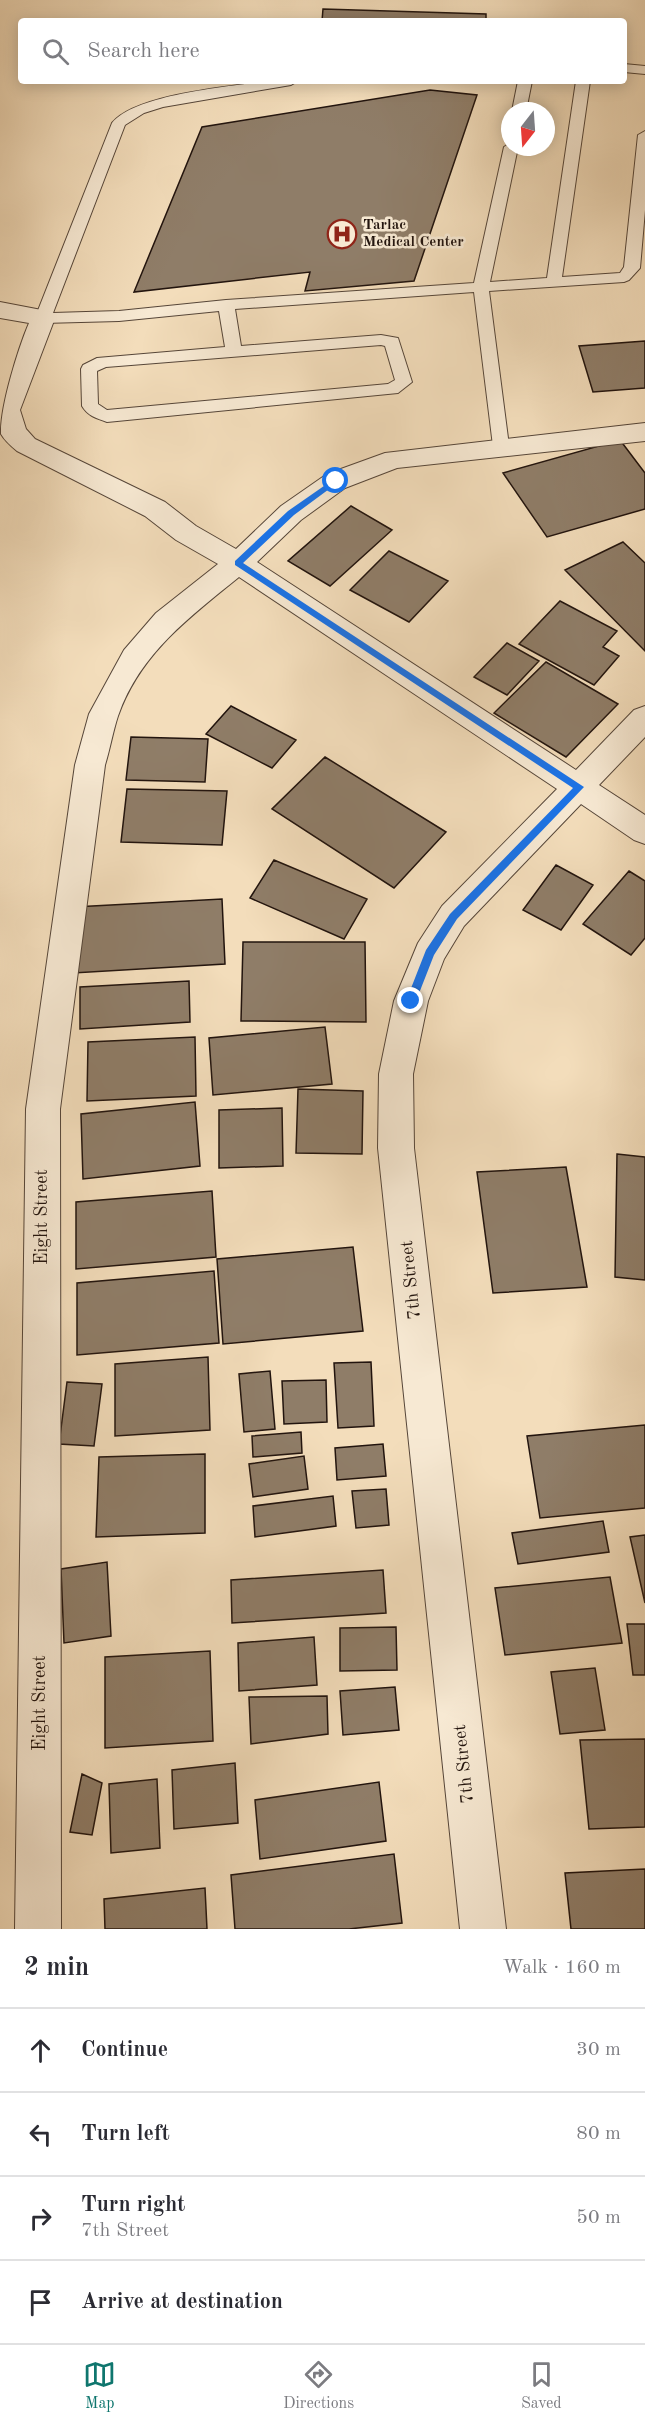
<!DOCTYPE html>
<html lang="en">
<head>
<meta charset="utf-8">
<style>
	body { margin:0; font-family:"Old Standard TT",serif; background:#f7f7f7; color:#2b2b33 }
	.compass { position:absolute; left:501px; top:102px; width:54px; height:54px; border-radius:50%; background:#fff; box-shadow:0 3px 15px #0003; rotate:197deg }
	.stop { position:absolute; width:18px; height:18px; margin:-14px; border:4px solid #1a73e8; border-radius:50%; background:#fff }
	.stop.end { background:#1a73e8; border-color:#fff; box-shadow:0 2px 6px #0008 }
	.list { margin:0; padding:0; list-style:none }
	h2 { display:flex; justify-content:space-between; align-items:center; height:78px; margin:0; padding:0 24px; font-size:26px }
	h2 small { font-size:20px; font-weight:400; color:#7c7c81 }
	.list li { display:grid; grid-template-columns:39px 1fr auto; gap:18px; align-items:center; box-sizing:border-box; height:84px; padding:0 24px; border-top:2px solid #e1e1e2 }
	.list b { display:block; font-size:22px; white-space:nowrap }
	.list p { margin:0; font-size:20px; white-space:nowrap; color:#7c7c81 }
	.list em { font-size:20px; font-style:normal; color:#7c7c81 }
	.icon { flex:none; width:33px; height:33px; fill:none; stroke:currentColor; stroke-width:2; stroke-linecap:round; stroke-linejoin:round }
	.map { position:relative; flex:none; width:645px; height:1929px; overflow:hidden }
	.search { position:absolute; background:#fff; box-shadow:0 3px 15px #0003; left:18px; right:18px; top:18px; height:66px; display:flex; align-items:center; gap:15px; box-sizing:border-box; padding:0 21px; border-radius:6px; color:#7c7c81; font-size:22px }
	.sheet { height:414px; background:#fff }
	nav { display:flex; justify-content:space-around; align-items:center; box-sizing:border-box; height:84px; border-top:2px solid #e1e1e2; background:#fff; font-size:16px; color:#7c7c81 }
	nav a { display:grid; justify-items:center; gap:3px }
	nav .on { color:#0f766e }
	.map>svg:first-child { display:block }
	.building { fill:#8f7d68; stroke:#22140e; stroke-width:1.5 }
	.lines { fill:none; stroke-linecap:round; stroke-linejoin:round }
	.service-casing { stroke:#564639; stroke-width:2 }
	.minor-casing { stroke:#564639; stroke-width:2 }
	.service { fill:#f7e9d3; fill-rule:evenodd }
	.minor { fill:#f7e9d3; fill-rule:evenodd }
	.route { fill:#1a73e8 }
	.labels { text-anchor:middle; dominant-baseline:central; stroke-width:5; stroke-linejoin:round; paint-order:stroke }
	.far-poi-label { font-size:15px; font-weight:bold; fill:#22140e; stroke:#f7e9d3; text-anchor:start }
	.street-label { font-size:18px; fill:#22140e; stroke:#f7e9d3 }
</style>
</head>
<body>
<div class="map">
<svg width="645" height="1929" viewBox="0 0 645 1929">
	<rect width="100%" height="100%" fill="#f3ddbb"/>
	<filter id="stains"><feTurbulence type="fractalNoise" baseFrequency=".00333" numOctaves="4"/><feColorMatrix values="0 0 0 0 .2 0 0 0 0 .09 0 0 0 0 .02 0 0 0 .5 -.17"/></filter>
	<radialGradient id="worn" r=".72"><stop offset=".6" stop-color="#630" stop-opacity="0"/><stop offset="1" stop-color="#630" stop-opacity=".3"/></radialGradient>
	<path class="building" d="M 323,9 L 486,14 L 486,21 L 322,21 Z
		M 430,90 L 477,95 L 414,281 L 305,291 L 310,272 L 134,292 L 202,127 Z
		M 645,341 L 645,388 L 593,392 L 579,346 Z
		M 620,440 L 645,473 L 645,509 L 547,537 L 503,473 Z
		M 351,506 L 392,530 L 330,586 L 288,561 Z
		M 623,542 L 645,563 L 645,651 L 565,570 Z
		M 389,551 L 448,581 L 409,622 L 350,590 Z
		M 560,601 L 617,631 L 603,647 L 619,656 L 594,685 L 519,644 Z
		M 507,643 L 539,661 L 507,695 L 474,677 Z
		M 546,662 L 618,704 L 566,757 L 494,713 Z
		M 231,706 L 296,740 L 272,768 L 206,734 Z
		M 131,737 L 208,739 L 205,782 L 126,780 Z
		M 325,757 L 446,832 L 394,888 L 272,809 Z
		M 127,789 L 227,791 L 222,845 L 121,842 Z
		M 274,860 L 367,899 L 344,939 L 250,898 Z
		M 556,865 L 593,885 L 561,930 L 523,910 Z
		M 629,871 L 645,881 L 645,938 L 631,955 L 583,924 Z
		M 222,899 L 225,964 L 73,973 L 74,907 Z
		M 243,942 L 365,942 L 366,1022 L 241,1021 Z
		M 189,981 L 190,1022 L 80,1029 L 80,987 Z
		M 325,1027 L 332,1084 L 213,1095 L 209,1038 Z
		M 195,1037 L 196,1096 L 87,1101 L 88,1042 Z
		M 298,1089 L 363,1091 L 362,1154 L 296,1153 Z
		M 195,1102 L 200,1166 L 83,1179 L 81,1114 Z
		M 282,1108 L 283,1166 L 219,1168 L 219,1110 Z
		M 617,1154 L 645,1157 L 645,1280 L 615,1277 Z
		M 566,1167 L 587,1287 L 493,1293 L 477,1172 Z
		M 212,1191 L 216,1257 L 76,1269 L 76,1202 Z
		M 353,1247 L 363,1331 L 223,1344 L 217,1259 Z
		M 214,1271 L 219,1343 L 77,1355 L 77,1283 Z
		M 208,1357 L 210,1430 L 115,1436 L 115,1364 Z
		M 371,1362 L 374,1426 L 338,1428 L 334,1363 Z
		M 270,1371 L 275,1429 L 244,1432 L 239,1374 Z
		M 326,1380 L 327,1422 L 284,1424 L 282,1381 Z
		M 67,1382 L 102,1384 L 94,1446 L 59,1444 Z
		M 645,1425 L 645,1508 L 540,1518 L 527,1436 Z
		M 301,1432 L 302,1453 L 253,1457 L 252,1436 Z
		M 383,1444 L 386,1476 L 337,1480 L 335,1448 Z
		M 205,1454 L 205,1533 L 96,1537 L 99,1457 Z
		M 304,1456 L 308,1489 L 253,1497 L 249,1464 Z
		M 386,1489 L 389,1525 L 356,1528 L 352,1491 Z
		M 333,1496 L 336,1526 L 255,1537 L 253,1506 Z
		M 603,1521 L 609,1552 L 518,1564 L 512,1533 Z
		M 645,1535 L 645,1603 L 630,1537 Z
		M 107,1562 L 111,1636 L 64,1643 L 61,1569 Z
		M 383,1570 L 386,1613 L 232,1623 L 231,1580 Z
		M 610,1577 L 622,1643 L 505,1655 L 495,1588 Z
		M 627,1624 L 645,1624 L 645,1675 L 633,1675 Z
		M 396,1627 L 397,1670 L 340,1671 L 340,1628 Z
		M 314,1637 L 317,1685 L 239,1691 L 238,1643 Z
		M 210,1651 L 213,1741 L 105,1748 L 105,1657 Z
		M 595,1668 L 605,1730 L 560,1734 L 551,1672 Z
		M 395,1687 L 399,1730 L 343,1735 L 340,1691 Z
		M 327,1696 L 328,1734 L 251,1744 L 249,1697 Z
		M 645,1739 L 645,1827 L 589,1829 L 580,1740 Z
		M 235,1763 L 238,1823 L 174,1829 L 172,1770 Z
		M 82,1774 L 102,1783 L 92,1835 L 70,1832 Z
		M 157,1779 L 160,1848 L 111,1853 L 109,1784 Z
		M 379,1782 L 386,1841 L 260,1859 L 255,1800 Z
		M 394,1854 L 402,1923 L 349,1929 L 235,1929 L 231,1875 Z
		M 645,1869 L 645,1929 L 571,1929 L 565,1873 Z
		M 205,1888 L 207,1929 L 105,1929 L 104,1899 Z"/>
	<g class="lines">
		<g class="service-casing">
			<path id="service" d="M 624,64 L 645,66 L 645,74 L 624,72 Z
				M 267,81 L 298,81 L 291,85 L 163,107 L 144,113 L 125,125 L 53,313 L 119,311 L 226,300 L 474,283 L 504,147 L 510,143 L 510,147 L 518,147 L 490,282 L 547,278 L 576,81 L 590,81 L 562,277 L 620,273 L 624,267 L 638,135 L 645,131 L 645,210 L 640,268 L 629,280 L 624,282 L 489,291 L 509,446 L 507,450 L 495,450 L 493,446 L 474,292 L 235,309 L 241,346 L 381,335 L 398,338 L 412,382 L 398,393 L 107,422 C 96,418 88,416 82,406 L 81,369 L 83,365 L 97,358 L 225,347 L 219,311 L 119,321 L 43,323 L 35,318 L 112,123 C 136,94 229,87 267,81 ZM 381,345 L 385,346 L 395,380 L 388,384 L 107,410 L 98,404 L 97,371 L 106,367 Z
				M 518,81 L 532,81 L 526,111 L 512,111 Z"/>
		</g>
		<g class="minor-casing">
			<path id="minor" d="M 0,302 L 52,312 L 55,318 L 20,410 L 26,429 L 35,439 L 165,502 L 196,526 L 236,549 L 281,506 L 327,474 L 385,453 L 645,423 L 645,441 L 397,468 L 345,488 L 301,520 L 257,562 L 576,770 L 634,710 L 645,706 L 645,737 L 599,785 L 645,815 L 645,844 L 634,840 L 581,804 L 464,926 L 444,959 L 428,1001 L 413,1074 L 414,1148 L 506,1929 L 460,1929 L 378,1148 L 379,1074 L 394,1001 L 418,943 L 442,906 L 557,789 L 239,577 C 190,617 140,653 118,716 C 113,731 110,749 105,765 L 60,1109 L 61,1929 L 15,1929 L 26,1109 L 75,765 L 89,714 L 124,650 L 156,613 L 218,564 L 176,540 L 145,516 L 17,451 C 11,446 5,441 1,434 C 0,407 18,349 29,323 L 0,318 Z"/>
		</g>
		<use href="#service" class="service"/>
		<use href="#minor" class="minor"/>
	</g>
	<path class="route" d="M 334,479 L 340,481 L 294,515 L 243,563 L 584,787 L 457,919 L 434,955 L 416,1001 L 411,1005 L 406,1001 L 426,950 L 450,914 L 573,788 L 235,565 L 235,561 L 288,511 Z"/>
	<defs>
		<g id="hospital-ring" transform="scale(1.5)"><circle r="9.5" fill="#f7e9d3" stroke="#8f2418" stroke-width="1.5"/><path d="M-5-5h3v3.5h4V-5h3V5h-3V1.5h-4V5h-3Z" fill="#8f2418"/></g>
	</defs>
	<g fill-rule="evenodd">
		<use href="#hospital-ring" x="342" y="234"/>
	</g>
	<g class="labels">
		<g class="far-poi-label">
			<text x="363" y="225">Tarlac<tspan x="363" dy="17">Medical Center</tspan></text>
		</g>
		<g class="street-label">
			<text transform="translate(42 1217) rotate(-90)">Eight Street</text>
			<text transform="translate(411 1280) rotate(-96)">7th Street</text>
			<text transform="translate(40 1703) rotate(-90)">Eight Street</text>
			<text transform="translate(464 1764) rotate(-96)">7th Street</text>
		</g>
	</g>
	<rect width="100%" height="100%" filter="url(#stains)"/>
	<rect width="100%" height="100%" fill="url(#worn)"/>
</svg>
<svg class="compass" viewBox="-18 -18 36 36"><path d="M0-13l5 13h-10z" fill="#e53935"/><path d="M0 13l5-13h-10z" fill="#7c7c81"/></svg>
<div class="stop" style="left:336px;top:481px"></div>
<div class="stop end" style="left:411px;top:1001px"></div>
<div class="search"><svg class="icon" aria-label="search" viewBox="0 0 24 24"><circle cx="10" cy="10" r="6"/><path d="M15 15l6 6"/></svg>Search here</div>
</div>
<section class="sheet">
<h2>2 min<small>Walk · 160 m</small></h2>
<ul class="list">
<li><svg class="icon" aria-label="ahead" viewBox="0 0 24 24"><path d="M12 20V5M6 11l6-6 6 6"/></svg><div><b>Continue</b></div><em>30 m</em></li>
<li><svg class="icon" aria-label="left" viewBox="0 0 24 24"><path d="M17 20v-9H6M10 6l-5 5 5 5"/></svg><div><b>Turn left</b></div><em>80 m</em></li>
<li><svg class="icon" aria-label="right" viewBox="0 0 24 24"><path d="M7 20v-9h11M14 6l5 5-5 5"/></svg><div><b>Turn right</b><p>7th Street</p></div><em>50 m</em></li>
<li><svg class="icon" aria-label="arrive" viewBox="0 0 24 24"><path d="M6 21V4h12l-3 4 3 4H6"/></svg><div><b>Arrive at destination</b></div></li>
</ul>
</section>
<nav>
<a class="on"><svg class="icon" aria-label="map" viewBox="0 0 24 24"><path d="M3 6l6-2 6 2 6-2v14l-6 2-6-2-6 2zM9 4v14M15 6v14"/></svg>Map</a>
<a><svg class="icon" aria-label="directions" viewBox="0 0 24 24"><path d="M12 3l9 9-9 9-9-9zM9 14v-3h6M13 9l2 2-2 2"/></svg>Directions</a>
<a><svg class="icon" aria-label="saved" viewBox="0 0 24 24"><path d="M7 4h10v16l-5-4-5 4z"/></svg>Saved</a>
</nav>
</body>
</html>
